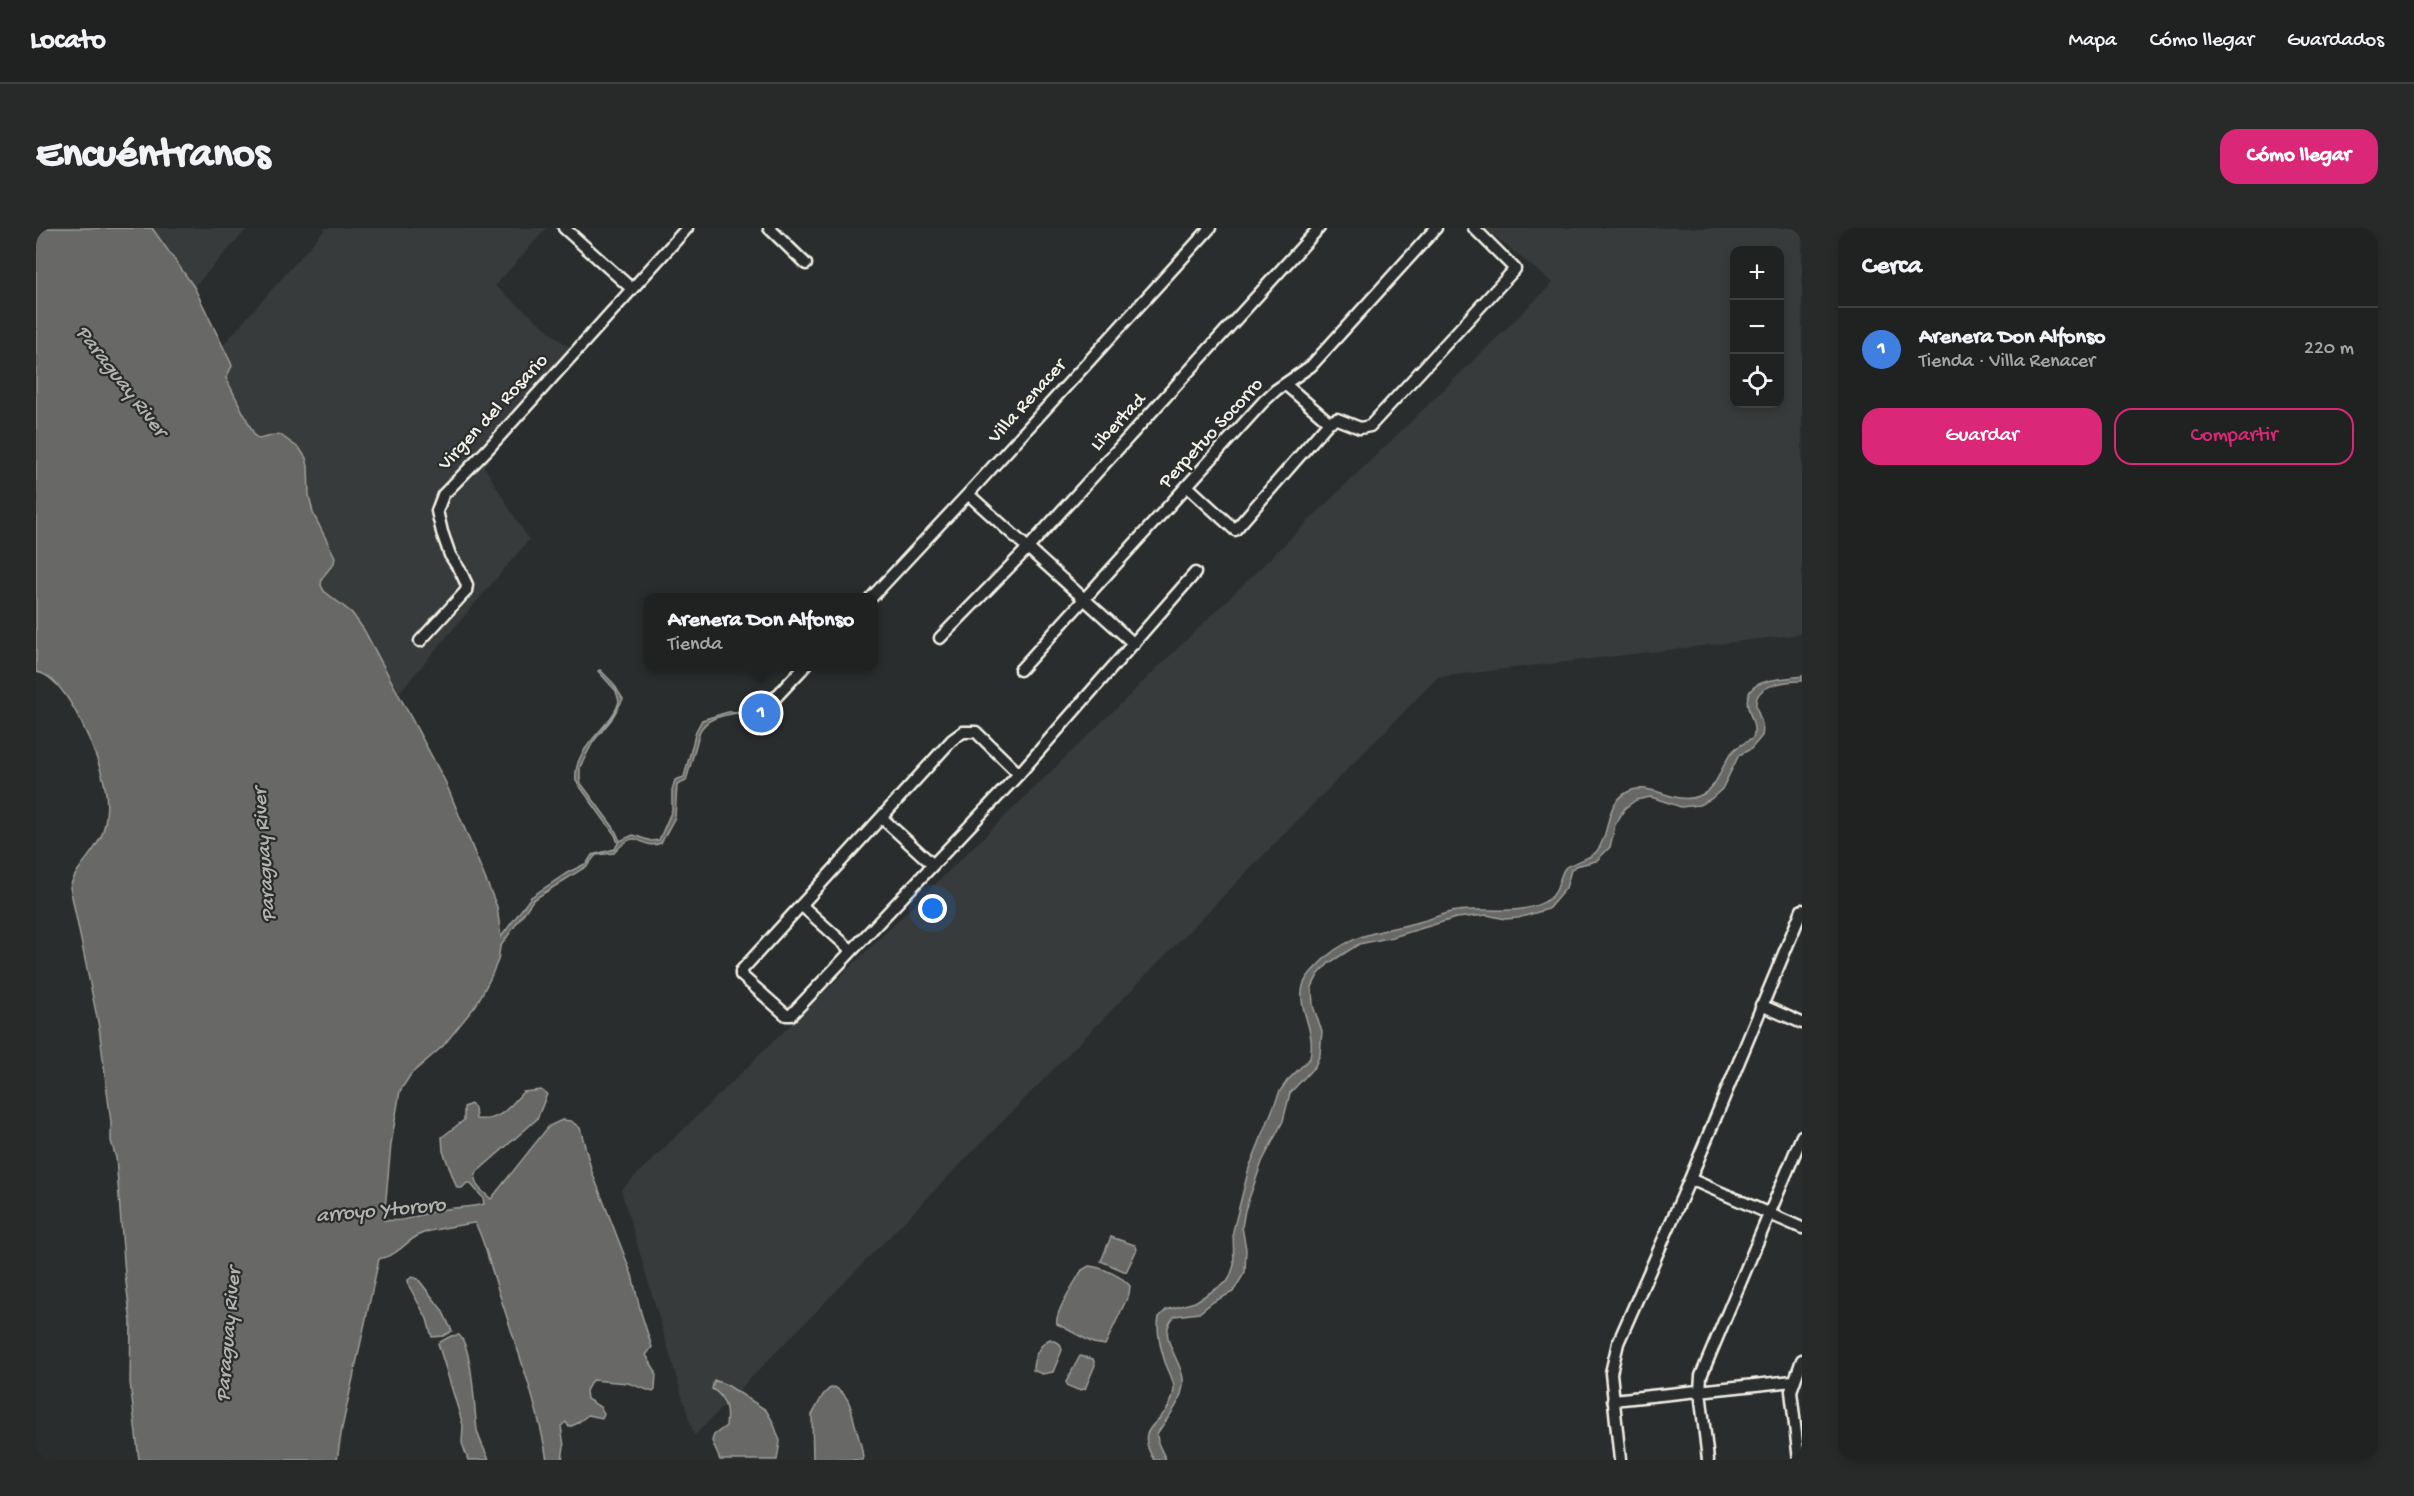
<!DOCTYPE html>
<html lang="es">
<head>
<meta charset="utf-8">
<style>
	body { margin:0; font-family:"Gochi Hand",sans-serif; background:#282a2a; color:#f1f3f6 }
	.controls { position:absolute; right:18px; top:18px; display:grid; overflow:hidden; border-radius:12px; box-shadow:0 3px 9px #0003 }
	.controls button { width:54px; height:54px; display:grid; place-items:center; padding:0; border:0; border-bottom:2px solid #3d3f40; background:#202222; color:#f1f3f6; font:30px sans-serif }
	.you { position:absolute; left:897px; top:681px; width:21px; height:21px; margin:-15px; border:4px solid #fff; border-radius:50%; background:#1a73e8; box-shadow:0 0 0 9px #1a73e833 }
	.badge { display:grid; place-items:center; width:39px; height:39px; border-radius:50%; background:#db2777; color:#fff; font-size:20px; font-weight:700 }
	.pin { position:absolute; translate:-50% -50%; border:3px solid #fff; box-shadow:0 2px 6px #0006 }
	.popup { position:absolute; left:608px; top:365px; width:234px; height:78px; box-sizing:border-box; display:grid; place-content:center; border-radius:12px; background:#202222; filter:drop-shadow(0 2px 4px #0005); font-size:20px; white-space:nowrap; color:#a2a4a5 }
	.popup b { font-size:22px; color:#f1f3f6 }
	.popup::after { content:''; position:absolute; left:50%; top:100%; margin-left:-12px; border:12px solid transparent; border-top-color:#202222 }
	.list { margin:0; padding:0; list-style:none }
	h2 { display:flex; justify-content:space-between; align-items:center; height:78px; margin:0; padding:0 24px; font-size:26px }
	h2 small { font-size:20px; font-weight:400; color:#a2a4a5 }
	.list li { display:grid; grid-template-columns:39px 1fr auto; gap:18px; align-items:center; box-sizing:border-box; height:84px; padding:0 24px; border-top:2px solid #3d3f40 }
	.list b { display:block; font-size:22px; white-space:nowrap }
	.list p { margin:0; font-size:20px; white-space:nowrap; color:#a2a4a5 }
	.list em { font-size:20px; font-style:normal; color:#a2a4a5 }
	.actions { display:flex; gap:12px; padding:18px 24px }
	.actions a { flex:1; padding:14px 0; border:2px solid #db2777; border-radius:18px; text-align:center; font-size:21px; color:#db2777 }
	.actions .main { background:#db2777; color:#fff }
	.icon { flex:none; width:33px; height:33px; fill:none; stroke:currentColor; stroke-width:2; stroke-linecap:round; stroke-linejoin:round }
	.map { position:relative; flex:none; width:1766px; height:1232px; overflow:hidden; border-radius:18px }
	header { display:flex; align-items:center; gap:36px; box-sizing:border-box; height:84px; padding:0 30px; background:#202222; border-bottom:2px solid #3d3f40 }
	header strong { font-size:28px }
	nav { display:flex; gap:33px; margin-inline-start:auto; font-size:21px }
	.intro { display:flex; align-items:center; justify-content:space-between; box-sizing:border-box; height:144px; padding:0 36px }
	h1 { margin:0; font-size:42px }
	.button { padding:15px 27px; border-radius:18px; background:#db2777; color:#fff; font-size:21px; font-weight:700 }
	main { display:flex; gap:36px; padding:0 36px }
	aside { flex:1; background:#202222; border-radius:18px; box-shadow:0 3px 9px #0003 }
	.map>svg:first-child { display:block }
	.built { fill:#373a3a; fill-rule:evenodd }
	.water { fill:#676866; stroke:#9f9f9a; stroke-width:1.5 }
	.lines { fill:none; stroke-linecap:round; stroke-linejoin:round }
	.minor-casing { stroke:#f4f1e8; stroke-width:15 }
	.minor { stroke:#2a2d2e; stroke-width:10 }
	.labels { text-anchor:middle; dominant-baseline:central; stroke-width:4.5; stroke-linejoin:round; paint-order:stroke }
	.street-label { font-size:20px; fill:#f4f1e8; stroke:#2a2d2e }
	.water-label { font-size:21px; font-style:italic; fill:#b5b3ae; stroke:#2a2d2e }
</style>
</head>
<body>
<header>
<strong>Locato</strong>
<nav><a>Mapa</a><a>Cómo llegar</a><a>Guardados</a></nav>
</header>
<div class="intro"><h1>Encuéntranos</h1><a class="button">Cómo llegar</a></div>
<main>
<div class="map">
<svg width="1766" height="1232" viewBox="0 0 1766 1232">
	<rect width="100%" height="100%" fill="#2a2d2e"/>
	<filter id="ink" filterUnits="userSpaceOnUse"><feTurbulence type="fractalNoise" baseFrequency=".0167" numOctaves="2"/><feDisplacementMap in="SourceGraphic" scale="12" xChannelSelector="R" yChannelSelector="G"/><feConvolveMatrix kernelMatrix="1 2 1 2 8 2 1 2 1" color-interpolation-filters="sRGB"/></filter>
	<g filter="url(#ink)">
		<path class="built" d="M 116,0 L 212,0 L 158,59 Z
			M 290,0 L 511,0 L 459,58 L 535,121 L 441,227 L 493,312 L 363,465 L 316,385 L 288,363 L 285,356 L 286,350 L 298,335 L 296,322 L 277,285 L 273,267 L 272,238 L 238,205 L 223,211 L 219,208 L 190,149 L 196,138 L 187,117 Z
			M 1448,0 L 1766,0 L 1766,406 L 1402,449 L 658,1208 L 585,962 L 1517,55 ZM 1698,22 L 1744,22 L 1744,176 L 1698,176 Z"/>
		<path class="water" d="M 0,0 L 116,0 L 158,59 L 195,135 L 196,138 L 190,150 L 219,208 L 223,211 L 243,206 L 264,221 L 270,230 L 272,238 L 273,267 L 277,285 L 299,329 L 298,335 L 286,350 L 285,357 L 288,363 L 316,385 L 328,402 L 409,553 L 461,679 L 465,709 L 495,669 L 531,645 L 551,635 L 556,627 L 579,621 L 582,615 L 579,607 L 540,553 C 536,518 578,498 583,473 L 580,463 L 562,443 L 564,442 L 577,455 L 587,471 L 575,492 L 557,514 L 544,539 L 544,554 L 578,600 L 584,613 L 597,607 L 615,613 L 623,612 L 636,582 L 636,562 L 639,552 L 648,549 L 660,503 L 666,492 L 692,484 L 705,484 C 690,488 673,487 664,503 L 650,553 L 641,557 L 639,589 L 625,615 C 602,624 604,595 578,625 L 560,627 L 551,638 L 497,672 L 464,719 L 462,732 L 454,751 L 440,777 L 407,818 L 375,846 L 364,863 L 355,916 L 348,992 C 373,995 383,985 405,982 C 419,979 433,980 448,976 L 447,970 L 434,955 L 431,955 L 426,960 L 421,960 L 407,923 L 406,909 L 428,892 L 428,879 L 435,876 L 439,880 L 440,891 C 464,894 473,879 487,864 L 505,862 L 511,866 L 501,891 L 441,944 C 435,957 446,962 455,971 L 513,898 L 526,892 L 535,893 L 544,900 L 556,944 L 596,1047 L 605,1085 L 616,1119 L 610,1127 L 620,1144 L 619,1162 L 617,1164 L 592,1155 L 556,1152 L 550,1163 L 551,1171 L 564,1179 L 568,1185 L 566,1190 L 552,1187 L 540,1196 L 533,1199 L 530,1194 L 525,1198 L 528,1218 L 526,1232 L 511,1232 C 501,1171 478,1114 460,1055 C 453,1034 449,1014 439,995 C 425,997 395,1001 383,1007 C 366,1016 366,1025 343,1031 L 306,1200 L 301,1232 L 103,1232 L 94,1154 L 95,1094 L 89,1046 L 80,930 L 75,913 L 75,894 L 63,799 L 34,659 C 40,638 60,625 67,604 C 71,591 72,573 69,559 C 64,531 31,447 0,444 Z
			M 1766,448 L 1766,453 C 1752,453 1718,456 1720,477 C 1722,489 1729,495 1726,508 L 1715,521 L 1703,527 L 1686,561 L 1675,571 L 1663,577 L 1645,579 L 1615,569 L 1600,572 L 1589,580 L 1579,597 L 1574,619 L 1560,633 L 1540,638 L 1535,642 L 1530,660 L 1512,681 L 1482,690 L 1469,691 L 1451,687 L 1420,690 L 1357,709 L 1323,716 L 1293,735 L 1282,747 L 1276,759 L 1277,778 L 1286,803 L 1284,826 L 1279,838 L 1254,865 L 1247,893 L 1226,934 L 1209,982 L 1206,999 L 1210,1021 L 1209,1044 L 1197,1064 L 1177,1074 L 1163,1085 L 1139,1088 C 1117,1109 1150,1134 1147,1157 C 1144,1179 1131,1189 1121,1206 L 1122,1215 L 1130,1232 L 1118,1232 C 1094,1192 1134,1200 1138,1161 C 1138,1151 1132,1143 1129,1134 C 1125,1121 1120,1104 1123,1089 L 1130,1082 L 1159,1074 L 1191,1054 L 1194,1049 L 1198,1037 L 1197,1003 L 1213,940 L 1244,863 L 1251,853 L 1274,830 C 1275,824 1276,818 1275,812 C 1274,795 1262,776 1267,758 C 1269,749 1277,742 1283,736 C 1310,706 1345,704 1383,694 C 1396,691 1409,684 1422,683 C 1450,679 1487,689 1513,671 C 1524,663 1522,650 1529,640 C 1538,633 1554,632 1561,623 C 1575,605 1568,580 1588,566 C 1613,549 1636,579 1663,568 C 1684,560 1685,534 1698,522 C 1703,517 1711,514 1717,510 C 1720,498 1716,493 1713,483 C 1702,448 1746,452 1766,448 Z
			M 1075,1009 L 1099,1017 L 1101,1021 L 1090,1044 L 1065,1033 Z
			M 1053,1038 C 1065,1039 1086,1048 1094,1058 L 1093,1066 L 1069,1117 L 1057,1115 L 1021,1096 C 1018,1085 1039,1054 1046,1042 Z
			M 376,1049 L 382,1051 L 406,1082 L 416,1103 L 407,1108 L 396,1109 L 391,1091 L 373,1058 L 372,1052 Z
			M 423,1107 C 437,1120 438,1181 441,1202 C 443,1212 449,1222 453,1232 L 432,1232 L 426,1215 L 427,1197 L 402,1115 L 415,1108 Z
			M 1014,1111 L 1024,1116 L 1026,1122 L 1017,1144 L 1006,1146 L 997,1142 C 997,1131 1003,1116 1014,1111 Z
			M 1044,1128 L 1057,1131 L 1059,1137 L 1049,1161 L 1042,1162 L 1032,1158 L 1030,1154 Z
			M 678,1152 L 691,1157 L 730,1182 L 737,1194 L 744,1213 L 741,1232 L 684,1232 L 676,1213 L 678,1207 L 690,1198 C 692,1183 689,1168 676,1161 Z
			M 798,1159 C 815,1167 815,1183 820,1200 C 823,1211 827,1220 827,1232 L 777,1232 L 776,1187 L 787,1167 L 793,1161 Z"/>
		<g class="lines">
			<g class="minor-casing">
				<path id="minor" d="M 528,0 L 595,60
					M 733,0 L 770,36
					M 1250,157 L 1293,194
					M 1151,258 L 1199,302 L 1293,194 L 1301,191 L 1324,200 L 1334,198 L 1479,41 L 1438,0
					M 932,266 L 1098,416
					M 835,370 L 932,266 L 1174,0
					M 904,410 L 992,320 L 1283,0
					M 384,413 L 430,363 L 431,357 L 425,344 L 414,327 L 406,304 L 401,283 L 407,267 L 452,221 L 651,0
					M 984,442 L 1227,174 L 1240,162 L 1275,138 L 1400,0
					M 725,485 L 769,438
					M 983,546 L 940,504 L 927,504 L 916,512 L 705,743 L 705,747 L 750,787 L 755,787 L 983,546 L 1159,345
					M 846,590 L 896,636
					M 765,677 L 815,722
					M 1725,777 L 1766,795
					M 1654,951 L 1766,1000
					M 1577,1172 L 1757,1153
					M 1584,1232 L 1575,1145 L 1582,1115 L 1654,951 L 1766,682
					M 1672,1232 L 1664,1163 L 1665,1148 L 1766,908
					M 1763,1232 L 1755,1163 L 1766,1132"/>
			</g>
			<use href="#minor" class="minor"/>
		</g>
	</g>
	<g class="labels">
		<g class="street-label">
			<text transform="translate(992 174) rotate(-48)">Villa Renacer</text>
			<text transform="translate(458 185) rotate(-47)">Virgen del Rosario</text>
			<text transform="translate(1083 195) rotate(-47)">Libertad</text>
			<text transform="translate(1176 206) rotate(-47)">Perpetuo Socorro</text>
		</g>
		<g class="water-label">
			<text transform="translate(84 154) rotate(52)">Paraguay River</text>
			<text transform="translate(230 627) rotate(-94)">Paraguay River</text>
			<text transform="translate(345 984) rotate(-5)">arroyo Ytororo</text>
			<text transform="translate(194 1107) rotate(-85)">Paraguay River</text>
		</g>
	</g>
</svg>
<div class="controls">
<button>+</button>
<button>−</button>
<button><svg class="icon" aria-label="locate" viewBox="0 0 24 24"><circle cx="12" cy="12" r="6"/><path d="M12 2v4M12 18v4M2 12h4M18 12h4"/></svg></button>
</div>
<div class="you"></div>
<div class="pin badge" style="left:725px;top:485px;background:#3f7fe0">1</div>
<div class="popup"><b>Arenera Don Alfonso</b>Tienda</div>
</div>
<aside>
<h2>Cerca<small></small></h2>
<ul class="list">
<li><span class="badge" style="background:#3f7fe0">1</span><div><b>Arenera Don Alfonso</b><p>Tienda · Villa Renacer</p></div><em>220 m</em></li>
</ul>
<div class="actions"><a class="main">Guardar</a><a>Compartir</a></div>
</aside>
</main>
</body>
</html>
